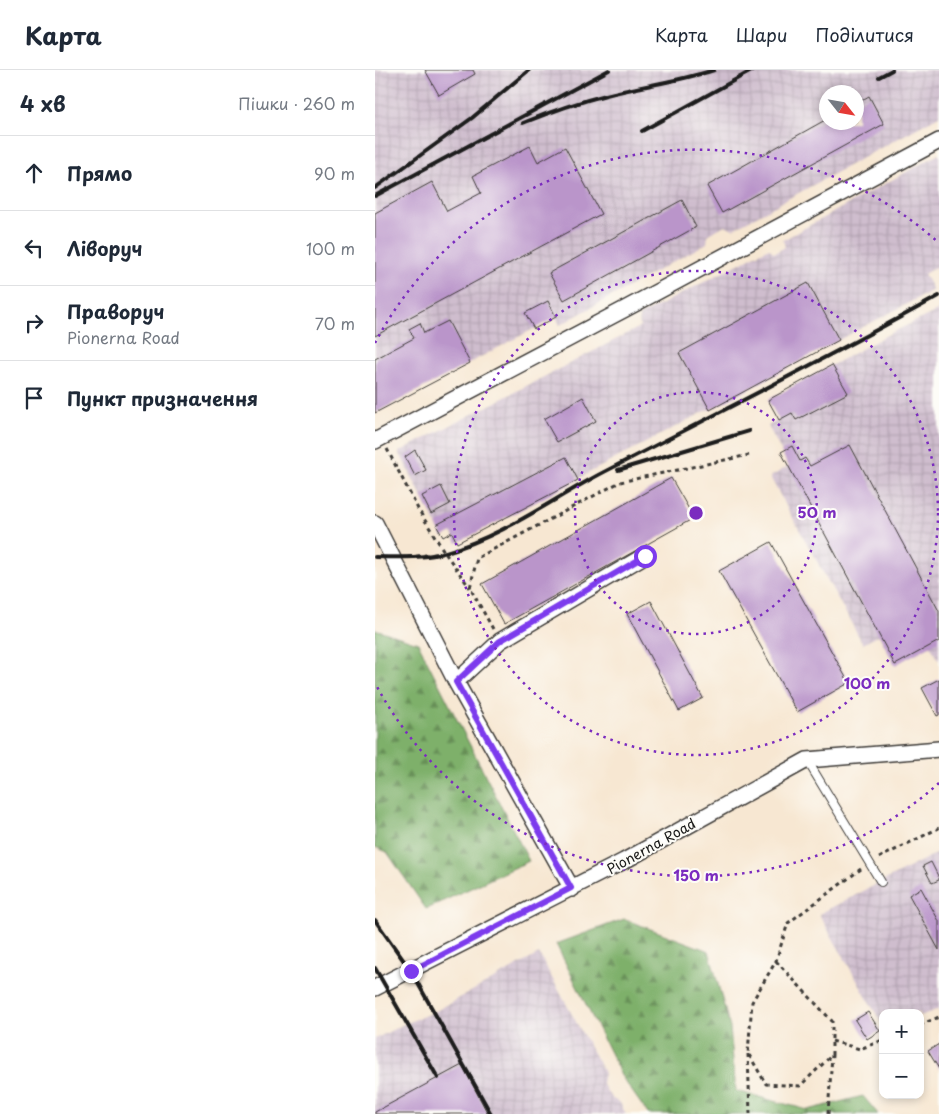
<!DOCTYPE html>
<html lang="uk">
<head>
<meta charset="utf-8">
<style>
	body { margin:0; font-family:"Playpen Sans",sans-serif; background:#f6f6f7; color:#1f2937 }
	.controls { position:absolute; right:15px; bottom:15px; display:grid; overflow:hidden; border-radius:10px; box-shadow:0 2px 8px #0003 }
	.controls button { width:45px; height:45px; display:grid; place-items:center; padding:0; border:0; border-bottom:1px solid #e0e1e3; background:#fff; color:#1f2937; font:25px sans-serif }
	.compass { position:absolute; left:444px; top:15px; width:45px; height:45px; border-radius:50%; background:#fff; box-shadow:0 2px 8px #0003; rotate:121deg }
	.stop { position:absolute; width:15px; height:15px; margin:-11px; border:4px solid #7c3aed; border-radius:50%; background:#fff }
	.stop.end { background:#7c3aed; border-color:#fff; box-shadow:0 1px 5px #0008 }
	.list { margin:0; padding:0; list-style:none }
	h2 { display:flex; justify-content:space-between; align-items:center; height:65px; margin:0; padding:0 20px; font-size:21px }
	h2 small { font-size:16px; font-weight:400; color:#747a83 }
	.list li { display:grid; grid-template-columns:32px 1fr auto; gap:15px; align-items:center; box-sizing:border-box; height:75px; padding:0 20px; border-top:1px solid #e0e1e3 }
	.list b { display:block; font-size:19px; white-space:nowrap }
	.list p { margin:0; font-size:16px; white-space:nowrap; color:#747a83 }
	.list em { font-size:16px; font-style:normal; color:#747a83 }
	.icon { flex:none; width:28px; height:28px; fill:none; stroke:currentColor; stroke-width:2; stroke-linecap:round; stroke-linejoin:round }
	.map { position:relative; flex:none; width:564px; height:1044px; overflow:hidden }
	header { display:flex; align-items:center; gap:30px; box-sizing:border-box; height:70px; padding:0 25px; background:#fff; border-bottom:1px solid #e0e1e3 }
	header strong { font-size:24px }
	nav { display:flex; gap:28px; margin-inline-start:auto; font-size:18px }
	main { display:flex }
	aside { flex:1; background:#fff }
	.map>svg:first-child { display:block }
	.industrial { fill:url(#industrial-grid); fill-rule:evenodd }
	.forest { fill:url(#forest-firs); stroke:#4d6643 }
	.building { fill:#ba95ca }
	.lines { fill:none; stroke-linecap:round; stroke-linejoin:round }
	.service-casing { stroke:#3d3a37; stroke-width:10 }
	.minor-casing { stroke:#3d3a37; stroke-width:18 }
	.path { stroke:#3d3a37; stroke-width:3; stroke-dasharray:4 4; stroke-linecap:butt }
	.service { stroke:#fff; stroke-width:8 }
	.minor { stroke:#fff; stroke-width:15 }
	.rail { stroke:#1c1c1c; stroke-width:4 }
	.route { stroke:#7c3aed; stroke-width:6 }
	.ring { fill:none; stroke:#7b2cbf; stroke-width:2.5; stroke-dasharray:2.5 5 }
	.labels { text-anchor:middle; dominant-baseline:central; stroke-width:4; stroke-linejoin:round; paint-order:stroke }
	.street-label { font-size:14px; fill:#1c1c1c; stroke:#fdfcf7 }
	.centre { fill:#7b2cbf; stroke:#fdfcf7; stroke-width:2.5 }
	.ring-label { font-size:15px; text-anchor:middle; font-weight:bold; fill:#7b2cbf; stroke:#fdfcf7; stroke-width:4; stroke-linejoin:round; paint-order:stroke }
</style>
</head>
<body>
<header>
<strong>Карта</strong>
<nav><a>Карта</a><a>Шари</a><a>Поділитися</a></nav>
</header>
<main>
<aside>
<h2>4 хв<small>Пішки · 260 m</small></h2>
<ul class="list">
<li><svg class="icon" aria-label="ahead" viewBox="0 0 24 24"><path d="M12 20V5M6 11l6-6 6 6"/></svg><div><b>Прямо</b></div><em>90 m</em></li>
<li><svg class="icon" aria-label="left" viewBox="0 0 24 24"><path d="M17 20v-9H6M10 6l-5 5 5 5"/></svg><div><b>Ліворуч</b></div><em>100 m</em></li>
<li><svg class="icon" aria-label="right" viewBox="0 0 24 24"><path d="M7 20v-9h11M14 6l5 5-5 5"/></svg><div><b>Праворуч</b><p>Pionerna Road</p></div><em>70 m</em></li>
<li><svg class="icon" aria-label="arrive" viewBox="0 0 24 24"><path d="M6 21V4h12l-3 4 3 4H6"/></svg><div><b>Пункт призначення</b></div></li>
</ul>
</aside>
<div class="map">
<svg width="564" height="1044" viewBox="0 0 564 1044">
	<defs>
		<pattern id="industrial-grid" width="8" height="8" patternUnits="userSpaceOnUse" patternTransform="scale(1.25)"><rect width="8" height="8" fill="#cfbdce"/><path d="M0 4h8M4 0v8" fill="none" stroke="#b1a2b0"/></pattern>
		<pattern id="forest-firs" width="22" height="20" patternUnits="userSpaceOnUse" patternTransform="scale(1.25)"><rect width="22" height="20" fill="#7eb06a"/><path d="M5 1l3.5 6h-7zM16 11l3.5 6h-7z" fill="#668e56"/></pattern>
	</defs>
	<rect width="100%" height="100%" fill="#fdfcf7"/>
	<filter id="ink" filterUnits="userSpaceOnUse"><feTurbulence type="fractalNoise" baseFrequency=".02" numOctaves="2"/><feDisplacementMap in="SourceGraphic" scale="10" xChannelSelector="R" yChannelSelector="G"/><feConvolveMatrix kernelMatrix="1 2 1 2 8 2 1 2 1" color-interpolation-filters="sRGB"/></filter>
	<filter id="wash" filterUnits="userSpaceOnUse"><feTurbulence type="fractalNoise" baseFrequency=".0096" numOctaves="4" result="noise"/><feDisplacementMap in="SourceGraphic" scale="20" xChannelSelector="R" yChannelSelector="G"/><feGaussianBlur stdDeviation="1.12" result="paint"/><feColorMatrix in="noise" values="0 0 0 0 0 0 0 0 0 0 0 0 0 0 0 0 0 1.4 0 .05"/><feComposite in="paint" operator="in"/></filter>
	<g filter="url(#wash)">
		<rect width="100%" height="100%" fill="#f7e7d2"/>
		<path class="industrial" d="M 0,0 L 564,0 L 564,46 L 358,159 L 350,155 L 341,160 L 333,165 L 332,173 L 185,255 L 181,247 L 0,343 ZM 452,22 L 482,22 L 482,52 L 452,52 Z
			M 564,84 L 564,195 L 549,204 L 558,220 L 82,473 L 76,462 L 68,467 L 24,382 L 265,257 L 264,246 L 394,178 L 399,183 L 405,180 L 410,177 L 408,170 Z
			M 564,240 L 564,591 L 555,575 L 520,595 L 504,565 L 488,574 L 395,407 L 414,396 L 393,356 L 404,350 L 393,330 L 512,265 Z
			M 564,782 L 564,939 L 545,946 L 545,943 L 508,943 L 508,956 L 444,844 Z
			M 164,884 L 229,1003 L 227,1013 L 236,1028 L 245,1033 L 251,1044 L 0,1044 L 0,969 L 31,953 L 59,942 Z"/>
		<path class="forest" d="M 0,559 L 43,573 L 154,791 L 51,839 L 12,782 L 0,777 Z
			M 249,849 L 334,881 L 355,958 L 361,1021 L 433,1040 L 488,1026 L 503,1044 L 273,1044 L 247,1007 L 181,874 Z"/>
		<g id="blocks">
			<path class="building" d="M 50,0 L 98,0 L 100,4 L 64,25 Z
				M 494,26 L 509,54 L 347,143 L 332,116 L 452,49 L 452,52 L 482,52 L 482,33 Z
				M 155,76 L 163,92 L 190,77 L 226,144 L 0,266 L 0,143 L 57,112 L 72,141 L 106,123 L 98,106 Z
				M 307,130 L 321,157 L 189,230 L 174,203 Z
				M 433,213 L 464,270 L 335,340 L 304,283 Z
				M 173,231 L 181,247 L 159,259 L 150,243 Z
				M 73,251 L 95,293 L 0,343 L 0,289 L 39,268 L 34,259 L 45,253 L 49,263 Z
				M 457,295 L 473,323 L 421,350 L 417,343 L 404,350 L 393,330 Z
				M 208,327 L 221,351 L 182,372 L 169,349 Z
				M 475,375 L 564,541 L 564,571 L 520,595 L 406,382 L 417,376 L 425,391 L 430,388 L 435,396 Z
				M 40,380 L 51,400 L 40,406 L 30,387 Z
				M 191,387 L 203,410 L 82,473 L 77,462 L 68,467 L 61,455 Z
				M 296,408 L 319,448 L 129,554 L 107,514 Z
				M 66,416 L 75,434 L 56,444 L 47,426 Z
				M 396,472 L 474,613 L 422,642 L 344,501 Z
				M 276,531 L 328,628 L 304,641 L 252,544 Z
				M 564,609 L 564,645 L 562,646 L 547,618 Z
				M 556,792 L 564,808 L 564,810 L 557,813 L 548,796 Z
				M 546,818 L 564,851 L 564,880 L 534,825 Z
				M 493,942 L 505,961 L 492,969 L 480,950 Z
				M 564,974 L 564,999 L 553,981 Z
				M 87,995 L 113,1044 L 0,1044 L 0,1042 Z"/>
		</g>
	</g>
	<g filter="url(#ink)">
		<use href="#blocks" fill-opacity="0" stroke="#3d3a37" stroke-width="1"/>
		<g class="lines">
			<g class="service-casing">
				<path id="service" d="M 432,690 L 506,812"/>
			</g>
			<g class="minor-casing">
				<path id="minor" d="M 0,371 L 250,239 L 564,71
					M 0,453 L 81,612 L 197,819
					M 81,612 L 125,571 L 269,486
					M 0,918 L 249,791 L 432,690 L 564,679"/>
			</g>
			<path class="path" d="M 12,379 L 43,439 L 70,483 L 95,518
				M 33,487 L 70,483
				M 118,559 L 95,518 L 102,488 L 245,412 L 374,385
				M 504,788 L 564,758
				M 401,891 L 457,951 L 457,985 L 425,1016 L 391,1014 L 373,983 L 377,932 L 401,891 L 413,853 L 486,799
				M 545,955 L 564,947
				M 457,971 L 485,979 L 508,970
				M 373,984 L 375,1044
				M 453,1044 L 457,985"/>
			<use href="#service" class="service"/>
			<use href="#minor" class="minor"/>
			<path class="rail" d="M 504,7 L 517,0
				M 148,53 C 175,42 203,32 231,25 C 267,16 304,11 339,0
				M 267,61 L 378,0
				M 0,118 L 97,48 L 154,0
				M 0,126 L 234,0
				M 243,400 L 374,361
				M 0,487 C 23,487 49,489 71,482 C 129,466 177,429 229,402 C 341,344 454,287 564,226
				M 0,850 L 36,901 L 116,1044
				M 0,898 L 63,1008"/>
		</g>
	</g>
	<g class="lines" filter="url(#ink)">
		<path class="route" d="M 36,901 L 196,818 L 81,612 L 125,571 L 270,486"/>
	</g>
	<g class="ring">
		<circle cx="321" cy="443" r="121"/>
		<circle cx="321" cy="443" r="242"/>
		<path d="M564 713A363 363 0 0 1 0 613M0 273A363 363 0 0 1 564 173"/>
	</g>
	<g class="labels">
		<g class="street-label">
			<text transform="translate(276 776) rotate(-29)">Pionerna Road</text>
		</g>
	</g>
	<circle cx="321" cy="443" r="8" class="centre"/>
	<g class="ring-label">
		<text x="442" y="448">50 m</text>
		<text x="492" y="619">100 m</text>
		<text x="321" y="811">150 m</text>
	</g>
</svg>
<div class="controls">
<button>+</button>
<button>−</button>
</div>
<svg class="compass" viewBox="-18 -18 36 36"><path d="M0-13l5 13h-10z" fill="#e53935"/><path d="M0 13l5-13h-10z" fill="#747a83"/></svg>
<div class="stop" style="left:270px;top:486px"></div>
<div class="stop end" style="left:36px;top:901px"></div>
</div>
</main>
</body>
</html>
